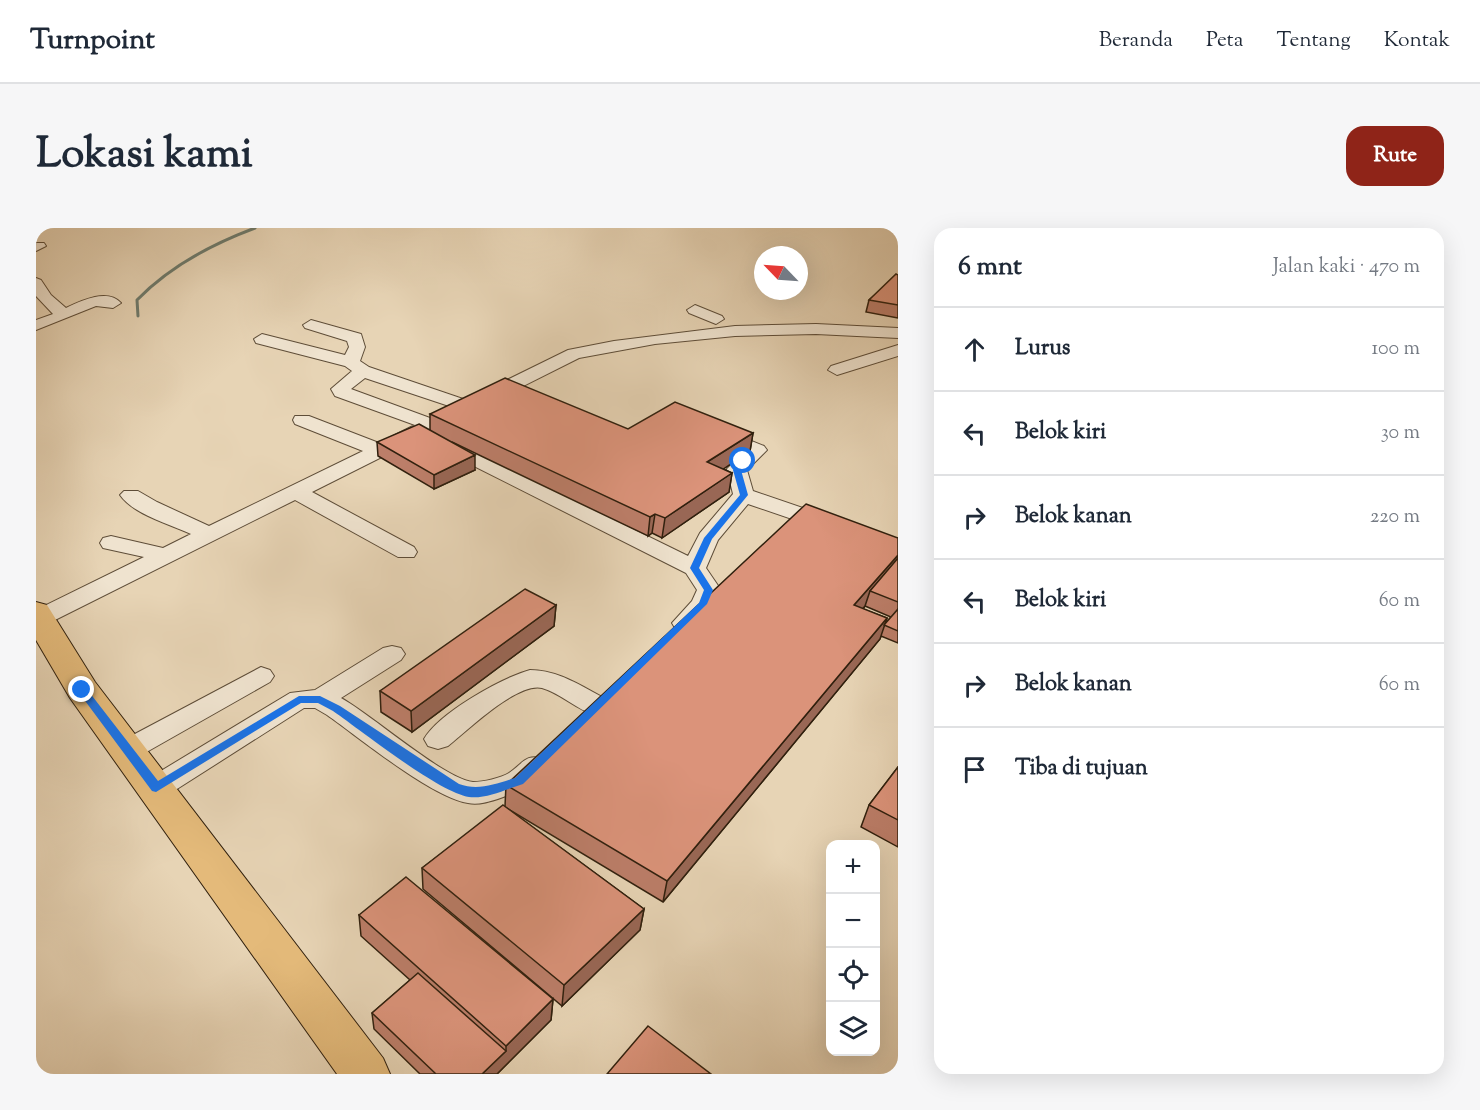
<!DOCTYPE html>
<html lang="id">
<head>
<meta charset="utf-8">
<style>
	body { margin:0; font-family:"Sorts Mill Goudy",serif; background:#f6f6f7; color:#1f2937 }
	.controls { position:absolute; right:18px; bottom:18px; display:grid; overflow:hidden; border-radius:12px; box-shadow:0 6px 24px #0002 }
	.controls button { width:54px; height:54px; display:grid; place-items:center; padding:0; border:0; border-bottom:2px solid #e0e1e3; background:#fff; color:#1f2937; font:30px sans-serif }
	.compass { position:absolute; left:718px; top:18px; width:54px; height:54px; border-radius:50%; background:#fff; box-shadow:0 6px 24px #0002; rotate:295deg }
	.stop { position:absolute; width:18px; height:18px; margin:-14px; border:4px solid #1a73e8; border-radius:50%; background:#fff }
	.stop.end { background:#1a73e8; border-color:#fff; box-shadow:0 2px 6px #0008 }
	.list { margin:0; padding:0; list-style:none }
	h2 { display:flex; justify-content:space-between; align-items:center; height:78px; margin:0; padding:0 24px; font-size:26px }
	h2 small { font-size:20px; font-weight:400; color:#747a83 }
	.list li { display:grid; grid-template-columns:39px 1fr auto; gap:18px; align-items:center; box-sizing:border-box; height:84px; padding:0 24px; border-top:2px solid #e0e1e3 }
	.list b { display:block; font-size:22px; white-space:nowrap }
	.list em { font-size:20px; font-style:normal; color:#747a83 }
	.icon { flex:none; width:33px; height:33px; fill:none; stroke:currentColor; stroke-width:2; stroke-linecap:round; stroke-linejoin:round }
	.map { position:relative; flex:none; width:862px; height:846px; overflow:hidden; border-radius:18px }
	header { display:flex; align-items:center; gap:36px; box-sizing:border-box; height:84px; padding:0 30px; background:#fff; border-bottom:2px solid #e0e1e3 }
	header strong { font-size:28px }
	nav { display:flex; gap:33px; margin-inline-start:auto; font-size:21px }
	.intro { display:flex; align-items:center; justify-content:space-between; box-sizing:border-box; height:144px; padding:0 36px }
	h1 { margin:0; font-size:42px }
	.button { padding:15px 27px; border-radius:18px; background:#8f2418; color:#fff; font-size:21px; font-weight:700 }
	main { display:flex; gap:36px; padding:0 36px }
	aside { flex:1; background:#fff; border-radius:18px; box-shadow:0 6px 24px #0002 }
	.map>svg:first-child { display:block }
	.lines { fill:none; stroke-linecap:round; stroke-linejoin:round }
	.stream { stroke:#6e7b6d; stroke-width:3 }
	.minor-casing { stroke:#5e4d38; stroke-width:2 }
	.major-casing { stroke:#30200e; stroke-width:2 }
	.minor { fill:#efe3cf; fill-rule:evenodd }
	.major { fill:#e4ba7a; fill-rule:evenodd }
	.wall { fill:#bc7e69; stroke:#30200e; stroke-width:1.5; fill-rule:evenodd }
	.shaded-wall { fill:#996755; stroke:#30200e; stroke-width:1.5 }
	.building { fill:#db937a; stroke:#30200e; stroke-width:1.5 }
	.route { fill:#1a73e8 }
</style>
</head>
<body>
<header>
<strong>Turnpoint</strong>
<nav><a>Beranda</a><a>Peta</a><a>Tentang</a><a>Kontak</a></nav>
</header>
<div class="intro"><h1>Lokasi kami</h1><a class="button">Rute</a></div>
<main>
<div class="map">
<svg width="862" height="846" viewBox="0 0 862 846">
	<rect width="100%" height="100%" fill="#e7d4b5"/>
	<filter id="stains"><feTurbulence type="fractalNoise" baseFrequency=".00333" numOctaves="4"/><feColorMatrix values="0 0 0 0 .2 0 0 0 0 .09 0 0 0 0 .02 0 0 0 .5 -.17"/></filter>
	<radialGradient id="worn" r=".72"><stop offset=".6" stop-color="#630" stop-opacity="0"/><stop offset="1" stop-color="#630" stop-opacity=".3"/></radialGradient>
	<g class="lines">
		<path class="stream" d="M 102,88 L 101,72 C 133,39 176,16 219,0"/>
		<g class="minor-casing">
			<path id="minor" d="M 0,15 L 8,15 L 10,18 L 0,23 Z
				M 0,50 L 5,52 L 15,67 L 30,80 C 45,73 71,60 85,75 L 77,80 L 60,78 L 0,102 L 0,92 L 17,86 L 0,68 Z
				M 659,77 L 686,88 L 688,91 L 680,96 L 653,85 L 651,82 Z
				M 275,92 L 325,106 L 329,119 L 324,133 L 333,139 L 430,172 L 532,122 L 578,113 L 699,98 L 780,96 L 862,100 L 862,110 L 780,106 L 699,108 L 619,116 L 543,130 L 276,264 L 378,319 L 381,324 L 378,329 L 362,329 L 259,272 L 13,395 L 0,397 L 0,382 L 108,329 L 67,320 L 64,315 L 67,310 L 75,308 L 127,320 L 155,306 C 134,296 98,287 84,267 L 88,263 L 102,263 L 121,274 L 173,298 L 327,223 L 259,196 L 257,192 L 259,188 L 273,188 L 343,215 L 379,197 L 299,168 L 295,161 L 316,143 L 309,138 L 220,115 L 218,111 L 226,106 L 309,127 L 313,119 L 311,113 L 269,100 L 267,97 ZM 329,150 L 416,179 L 394,190 L 315,161 Z
				M 862,117 L 862,128 L 801,147 L 792,142 L 795,138 Z
				M 683,200 L 728,218 L 731,222 L 711,242 L 717,263 L 802,292 L 805,297 L 802,302 L 794,304 L 712,276 L 682,312 L 670,340 L 685,362 C 677,381 662,406 639,400 L 636,395 L 656,373 L 661,362 L 650,345 L 414,226 L 411,222 L 414,218 L 428,218 L 652,328 L 664,305 L 697,266 L 691,241 L 708,224 L 676,210 L 673,206 Z
				M 356,418 L 365,420 L 369,426 L 365,432 L 305,470 C 336,487 408,551 437,554 C 447,554 465,550 473,545 C 487,536 489,525 508,531 L 512,538 C 503,555 491,561 473,567 C 461,571 445,578 432,575 C 395,569 324,510 291,487 L 279,480 L 268,480 L 130,568 L 120,571 L 110,568 L 105,560 L 110,552 L 254,465 L 279,462 L 347,420 Z
				M 225,439 L 234,442 L 238,448 L 234,454 L 100,530 L 90,533 L 80,530 L 76,523 L 80,516 Z
				M 494,442 C 522,442 545,458 570,471 L 574,478 L 570,485 L 560,487 C 540,482 525,465 506,460 C 481,454 431,503 412,518 L 402,521 L 392,518 L 388,511 C 403,485 465,450 494,442 Z"/>
		</g>
		<g class="major-casing">
			<path id="major" d="M 0,374 L 11,377 L 59,454 L 347,830 L 354,846 L 301,846 L 34,470 L 0,412 Z"/>
		</g>
		<use href="#minor" class="minor"/>
		<use href="#major" class="major"/>
	</g>
	<path class="wall" d="M 862,47 L 862,90 L 830,84 L 833,72 Z
		M 394,186 L 592,201 L 717,205 L 714,223 L 687,241 L 696,245 L 693,264 L 626,310 L 616,305 L 612,308 L 416,214 L 439,242 L 398,261 L 342,228 L 341,214 L 394,203 Z
		M 862,310 L 862,415 L 845,408 L 844,411 L 627,674 L 469,579 L 608,681 L 604,702 L 526,778 L 387,661 L 386,640 L 469,578 L 470,557 ZM 829,378 L 855,389 L 849,396 L 851,390 L 827,381 Z
		M 520,377 L 518,398 L 376,504 L 345,484 L 344,463 Z
		M 862,539 L 862,619 L 825,599 L 833,577 Z
		M 323,687 L 517,771 L 515,792 L 461,846 L 384,846 L 338,801 L 336,785 L 374,752 L 325,708 Z"/>
	<path class="shaded-wall" d="M 717,205 L 714,223 L 668,254 L 671,234 Z
		M 439,227 L 439,242 L 398,261 L 398,247 Z
		M 696,245 L 693,264 L 626,310 L 629,290 Z
		M 619,286 L 616,305 L 612,308 L 614,289 Z
		M 862,327 L 862,340 L 834,363 L 829,378 L 812,398 L 818,377 Z
		M 520,377 L 518,398 L 376,504 L 375,483 Z
		M 851,390 L 844,411 L 627,674 L 631,653 Z
		M 608,681 L 604,702 L 526,778 L 528,757 Z
		M 517,771 L 515,792 L 461,846 L 446,846 L 470,823 L 470,818 Z"/>
	<path class="building" d="M 860,46 L 862,47 L 862,77 L 833,72 Z
		M 469,150 L 592,201 L 639,174 L 717,205 L 671,234 L 696,245 L 629,290 L 619,286 L 614,289 L 394,186 Z
		M 383,196 L 439,227 L 398,247 L 341,214 Z
		M 770,276 L 862,310 L 862,327 L 818,377 L 851,390 L 631,653 L 470,557 Z
		M 862,330 L 862,374 L 834,363 Z
		M 489,361 L 520,377 L 375,483 L 344,463 Z
		M 862,381 L 862,403 L 848,397 Z
		M 862,539 L 862,592 L 833,577 Z
		M 467,577 L 608,681 L 528,757 L 386,640 Z
		M 370,649 L 517,771 L 470,818 L 323,687 Z
		M 382,745 L 470,823 L 446,846 L 400,846 L 336,785 Z
		M 612,798 L 675,846 L 571,846 Z"/>
	<path class="route" d="M 707,230 L 711,233 L 705,242 L 712,267 L 676,311 L 663,340 L 677,362 L 671,376 L 487,556 C 470,561 451,571 433,569 C 402,564 326,503 297,483 L 282,475 L 265,475 L 120,564 L 116,563 L 41,462 L 50,460 L 122,553 L 263,468 L 284,468 L 304,478 L 423,556 C 442,563 460,556 479,550 L 663,375 L 668,362 L 654,340 L 668,310 L 704,267 L 697,242 Z"/>
	<rect width="100%" height="100%" filter="url(#stains)"/>
	<rect width="100%" height="100%" fill="url(#worn)"/>
</svg>
<div class="controls">
<button>+</button>
<button>−</button>
<button><svg class="icon" aria-label="locate" viewBox="0 0 24 24"><circle cx="12" cy="12" r="6"/><path d="M12 2v4M12 18v4M2 12h4M18 12h4"/></svg></button>
<button><svg class="icon" aria-label="layers" viewBox="0 0 24 24"><path d="M12 4l9 5-9 5-9-5zM3 14l9 5 9-5"/></svg></button>
</div>
<svg class="compass" viewBox="-18 -18 36 36"><path d="M0-13l5 13h-10z" fill="#e53935"/><path d="M0 13l5-13h-10z" fill="#747a83"/></svg>
<div class="stop" style="left:707px;top:233px"></div>
<div class="stop end" style="left:46px;top:462px"></div>
</div>
<aside>
<h2>6 mnt<small>Jalan kaki · 470 m</small></h2>
<ul class="list">
<li><svg class="icon" aria-label="ahead" viewBox="0 0 24 24"><path d="M12 20V5M6 11l6-6 6 6"/></svg><div><b>Lurus</b></div><em>100 m</em></li>
<li><svg class="icon" aria-label="left" viewBox="0 0 24 24"><path d="M17 20v-9H6M10 6l-5 5 5 5"/></svg><div><b>Belok kiri</b></div><em>30 m</em></li>
<li><svg class="icon" aria-label="right" viewBox="0 0 24 24"><path d="M7 20v-9h11M14 6l5 5-5 5"/></svg><div><b>Belok kanan</b></div><em>220 m</em></li>
<li><svg class="icon" aria-label="left" viewBox="0 0 24 24"><path d="M17 20v-9H6M10 6l-5 5 5 5"/></svg><div><b>Belok kiri</b></div><em>60 m</em></li>
<li><svg class="icon" aria-label="right" viewBox="0 0 24 24"><path d="M7 20v-9h11M14 6l5 5-5 5"/></svg><div><b>Belok kanan</b></div><em>60 m</em></li>
<li><svg class="icon" aria-label="arrive" viewBox="0 0 24 24"><path d="M6 21V4h12l-3 4 3 4H6"/></svg><div><b>Tiba di tujuan</b></div></li>
</ul>
</aside>
</main>
</body>
</html>
